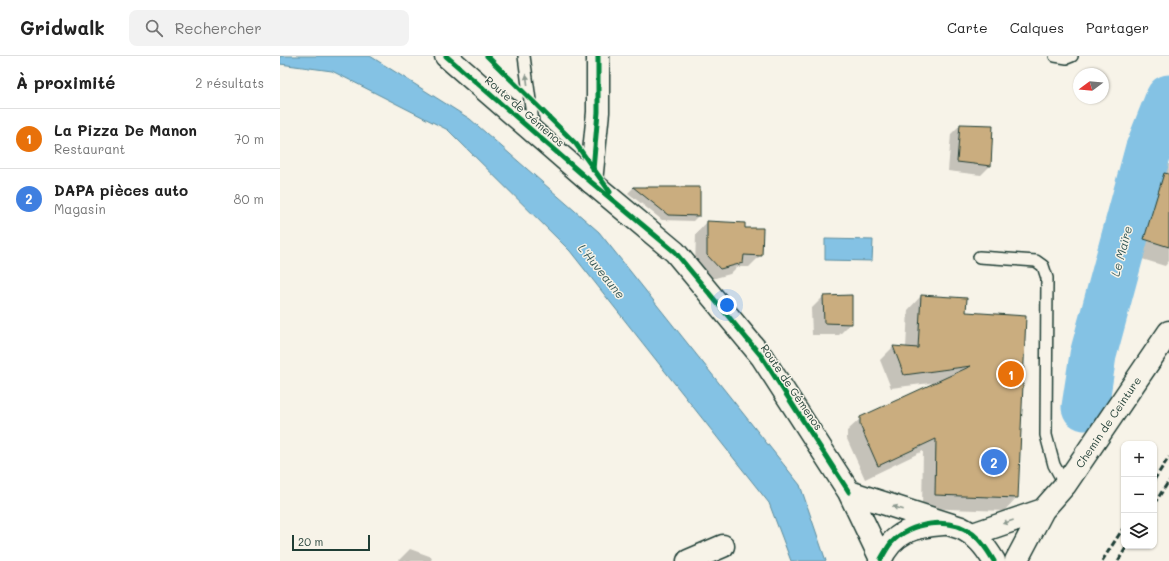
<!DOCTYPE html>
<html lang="fr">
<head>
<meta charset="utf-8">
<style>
	body { margin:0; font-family:Mali,sans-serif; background:#f2f2f2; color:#222 }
	.controls { position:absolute; right:12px; bottom:12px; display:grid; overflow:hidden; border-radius:8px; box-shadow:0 1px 3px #0004 }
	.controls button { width:36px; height:36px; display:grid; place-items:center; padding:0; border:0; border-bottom:1px solid #e0e0e0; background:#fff; color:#222; font:20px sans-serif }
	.compass { position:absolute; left:793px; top:12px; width:36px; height:36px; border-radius:50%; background:#fff; box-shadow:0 1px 3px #0004; rotate:254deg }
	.scale { position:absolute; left:12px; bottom:10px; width:78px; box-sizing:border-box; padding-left:4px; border:2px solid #1f3d34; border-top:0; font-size:11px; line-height:14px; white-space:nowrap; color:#1f3d34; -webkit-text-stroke:3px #f7f3e8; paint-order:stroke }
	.you { position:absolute; left:447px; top:249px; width:14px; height:14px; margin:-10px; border:3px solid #fff; border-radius:50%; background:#1a73e8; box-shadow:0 0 0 6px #1a73e833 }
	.badge { display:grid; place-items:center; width:26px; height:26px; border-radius:50%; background:#c8321e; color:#fff; font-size:13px; font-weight:700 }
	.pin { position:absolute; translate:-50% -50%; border:2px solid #fff; box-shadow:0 1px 4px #0006 }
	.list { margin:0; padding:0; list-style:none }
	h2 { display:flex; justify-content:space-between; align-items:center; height:52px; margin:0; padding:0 16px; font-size:17px }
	h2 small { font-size:13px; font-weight:400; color:#767676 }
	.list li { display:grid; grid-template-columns:26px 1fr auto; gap:12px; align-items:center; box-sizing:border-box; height:60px; padding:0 16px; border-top:1px solid #e0e0e0 }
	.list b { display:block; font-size:15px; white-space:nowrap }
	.list p { margin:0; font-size:13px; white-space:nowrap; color:#767676 }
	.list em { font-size:13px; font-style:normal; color:#767676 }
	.icon { flex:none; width:22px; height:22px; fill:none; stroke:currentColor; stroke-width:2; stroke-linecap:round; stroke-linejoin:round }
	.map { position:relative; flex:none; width:889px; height:505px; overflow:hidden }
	header { display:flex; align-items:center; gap:24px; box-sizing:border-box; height:56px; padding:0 20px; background:#fff; border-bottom:1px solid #e0e0e0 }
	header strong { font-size:19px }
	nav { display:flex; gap:22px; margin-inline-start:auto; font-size:14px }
	.search { width:280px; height:36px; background:#f2f2f2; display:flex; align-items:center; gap:10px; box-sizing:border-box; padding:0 14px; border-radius:8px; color:#767676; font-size:15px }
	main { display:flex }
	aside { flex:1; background:#fff }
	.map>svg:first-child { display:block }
	.water { fill:#84c2e4; stroke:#5c8d9e }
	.shadow { fill:#0003 }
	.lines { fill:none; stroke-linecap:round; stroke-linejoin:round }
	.river { stroke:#84c2e4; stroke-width:47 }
	.building { fill:#caad7f; stroke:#1f3d34 }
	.lane-casing { stroke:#1f3d34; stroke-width:14 }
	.street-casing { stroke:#1f3d34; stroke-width:25 }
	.secondary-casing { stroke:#1f3d34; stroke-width:25 }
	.lane { stroke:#f7f3e8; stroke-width:11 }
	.street { stroke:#f7f3e8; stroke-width:22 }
	.secondary { stroke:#f7f3e8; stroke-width:22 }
	.rail { stroke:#1f3d34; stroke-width:3; stroke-dasharray:6 3; stroke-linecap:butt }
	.cycleway-casing { stroke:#f7f3e8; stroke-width:8 }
	.cycleway { stroke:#00873e; stroke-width:5 }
	.oneway { fill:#8b988e }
	.labels { text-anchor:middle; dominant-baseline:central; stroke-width:3; stroke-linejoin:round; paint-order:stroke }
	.street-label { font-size:11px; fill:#1f3d34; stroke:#f7f3e8 }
	.water-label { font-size:12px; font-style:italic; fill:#335857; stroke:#f7f3e8 }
</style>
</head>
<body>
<header>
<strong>Gridwalk</strong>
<div class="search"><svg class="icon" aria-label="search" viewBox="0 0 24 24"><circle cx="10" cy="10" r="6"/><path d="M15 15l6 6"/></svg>Rechercher</div>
<nav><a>Carte</a><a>Calques</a><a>Partager</a></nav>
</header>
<main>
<aside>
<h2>À proximité<small>2 résultats</small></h2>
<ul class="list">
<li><span class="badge" style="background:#e8710a">1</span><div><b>La Pizza De Manon</b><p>Restaurant</p></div><em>70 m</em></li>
<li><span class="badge" style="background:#3f7fe0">2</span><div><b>DAPA pièces auto</b><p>Magasin</p></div><em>80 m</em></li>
</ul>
</aside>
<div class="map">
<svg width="889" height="505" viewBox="0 0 889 505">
	<rect width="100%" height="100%" fill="#f7f3e8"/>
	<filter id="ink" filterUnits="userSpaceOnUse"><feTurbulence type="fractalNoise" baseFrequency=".025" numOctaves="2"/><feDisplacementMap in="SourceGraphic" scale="8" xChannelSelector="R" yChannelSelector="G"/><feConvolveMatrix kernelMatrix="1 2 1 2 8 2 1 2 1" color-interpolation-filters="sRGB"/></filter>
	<g filter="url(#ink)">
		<path class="water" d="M 0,0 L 90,0 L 190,63 L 319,176 L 520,429 L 546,505 L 511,505 L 489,447 L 290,195 L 168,74 L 52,15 L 0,8 Z
			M 545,183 L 593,184 L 592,205 L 545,204 Z"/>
		<path class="shadow" d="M 680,69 L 710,110 L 701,119 L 668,115 L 671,78 Z
			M 889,93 L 889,205 L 885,210 L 849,199 L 877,105 Z
			M 353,132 L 419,132 L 419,159 L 413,165 L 382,164 L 348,137 Z
			M 427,166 L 481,199 L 469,211 L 457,211 L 450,218 L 428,224 L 415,211 L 416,178 Z
			M 641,240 L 685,257 L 737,441 L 724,455 L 642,452 L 643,395 L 585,423 L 567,383 L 567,375 L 581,362 L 658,326 L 611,332 L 600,304 L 613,291 L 626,292 L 628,254 Z
			M 543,241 L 571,267 L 559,279 L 532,279 L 531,253 Z
			M 130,493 L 152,501 L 151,505 L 118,505 Z"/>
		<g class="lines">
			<path class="river" d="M 805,351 L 813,299 L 868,95 L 889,42"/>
		</g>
		<path class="building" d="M 680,68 L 713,69 L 711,110 L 677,106 Z
			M 884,117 L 889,118 L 889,191 L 864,183 Z
			M 353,131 L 420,131 L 420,160 L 388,159 Z
			M 427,165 L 465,167 L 465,172 L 483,172 L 482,200 L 464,199 L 463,207 L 440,213 L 427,199 Z
			M 572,239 L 572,268 L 544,267 L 543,240 Z
			M 641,239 L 687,242 L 686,256 L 746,260 L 738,442 L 655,439 L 656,383 L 598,410 L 580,369 L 580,361 L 691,310 L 624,319 L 613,290 L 638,292 Z"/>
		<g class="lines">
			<g class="lane-casing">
				<path id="lane" d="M 244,0 L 254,74
					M 775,0 L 787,2 L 792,0
					M 699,201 L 756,205 L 763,210 L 767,222 L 766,379 L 774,409 L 785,429"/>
			</g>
			<g class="street-casing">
				<path id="street" d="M 311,126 L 318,56 L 318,0
					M 408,505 L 443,490"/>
			</g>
			<g class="secondary-casing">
				<path id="secondary" d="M 166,0 L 311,126 L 395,196 L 482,301 L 569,436 L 601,503
					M 569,436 L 681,472 C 697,480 705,490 714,505
					M 693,478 L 763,454
					M 600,505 C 612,476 635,470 663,468
					M 736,505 L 763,454 L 785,429 L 889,276"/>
			</g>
			<use href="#lane" class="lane"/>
			<use href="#street" class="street"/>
			<use href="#secondary" class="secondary"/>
			<path class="rail" d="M 874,424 L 889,401
				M 874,448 L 889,425
				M 822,505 L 844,471
				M 838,505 L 847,490"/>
			<g class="cycleway-casing">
				<path id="cycleway" d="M 166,0 L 311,126 L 395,196 L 482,301 L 569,436
					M 207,0 L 296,88 L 330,136
					M 313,114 L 318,56 L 318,0
					M 601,503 C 604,498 607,492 611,487 C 631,466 669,460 693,478 C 702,485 708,495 714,505"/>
			</g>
			<use href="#cycleway" class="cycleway"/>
		</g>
		<defs><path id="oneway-solid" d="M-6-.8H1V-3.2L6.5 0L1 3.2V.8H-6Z"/></defs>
		<g class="oneway">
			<use href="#oneway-solid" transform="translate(247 24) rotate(-97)"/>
			<use href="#oneway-solid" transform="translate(618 452) rotate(-163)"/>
			<use href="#oneway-solid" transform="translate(728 466) rotate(161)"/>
		</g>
	</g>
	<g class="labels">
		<g class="street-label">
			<text transform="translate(245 55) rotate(41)">Route de Gémenos</text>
			<text transform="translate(512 331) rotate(56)">Route de Gémenos</text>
			<text transform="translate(828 366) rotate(-56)">Chemin de Ceinture</text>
		</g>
		<g class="water-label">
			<text transform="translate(841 195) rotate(-75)">Le Maïre</text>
			<text transform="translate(322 215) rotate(51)">L'Huveaune</text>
		</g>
	</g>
</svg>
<div class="controls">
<button>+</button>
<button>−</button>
<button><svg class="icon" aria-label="layers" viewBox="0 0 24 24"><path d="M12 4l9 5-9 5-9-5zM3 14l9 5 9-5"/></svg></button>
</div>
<svg class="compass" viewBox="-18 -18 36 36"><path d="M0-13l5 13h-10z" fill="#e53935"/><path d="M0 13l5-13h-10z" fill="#767676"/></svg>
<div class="scale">20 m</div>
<div class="you"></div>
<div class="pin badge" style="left:731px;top:318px;background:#e8710a">1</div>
<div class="pin badge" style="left:714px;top:406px;background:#3f7fe0">2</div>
</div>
</main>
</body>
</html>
